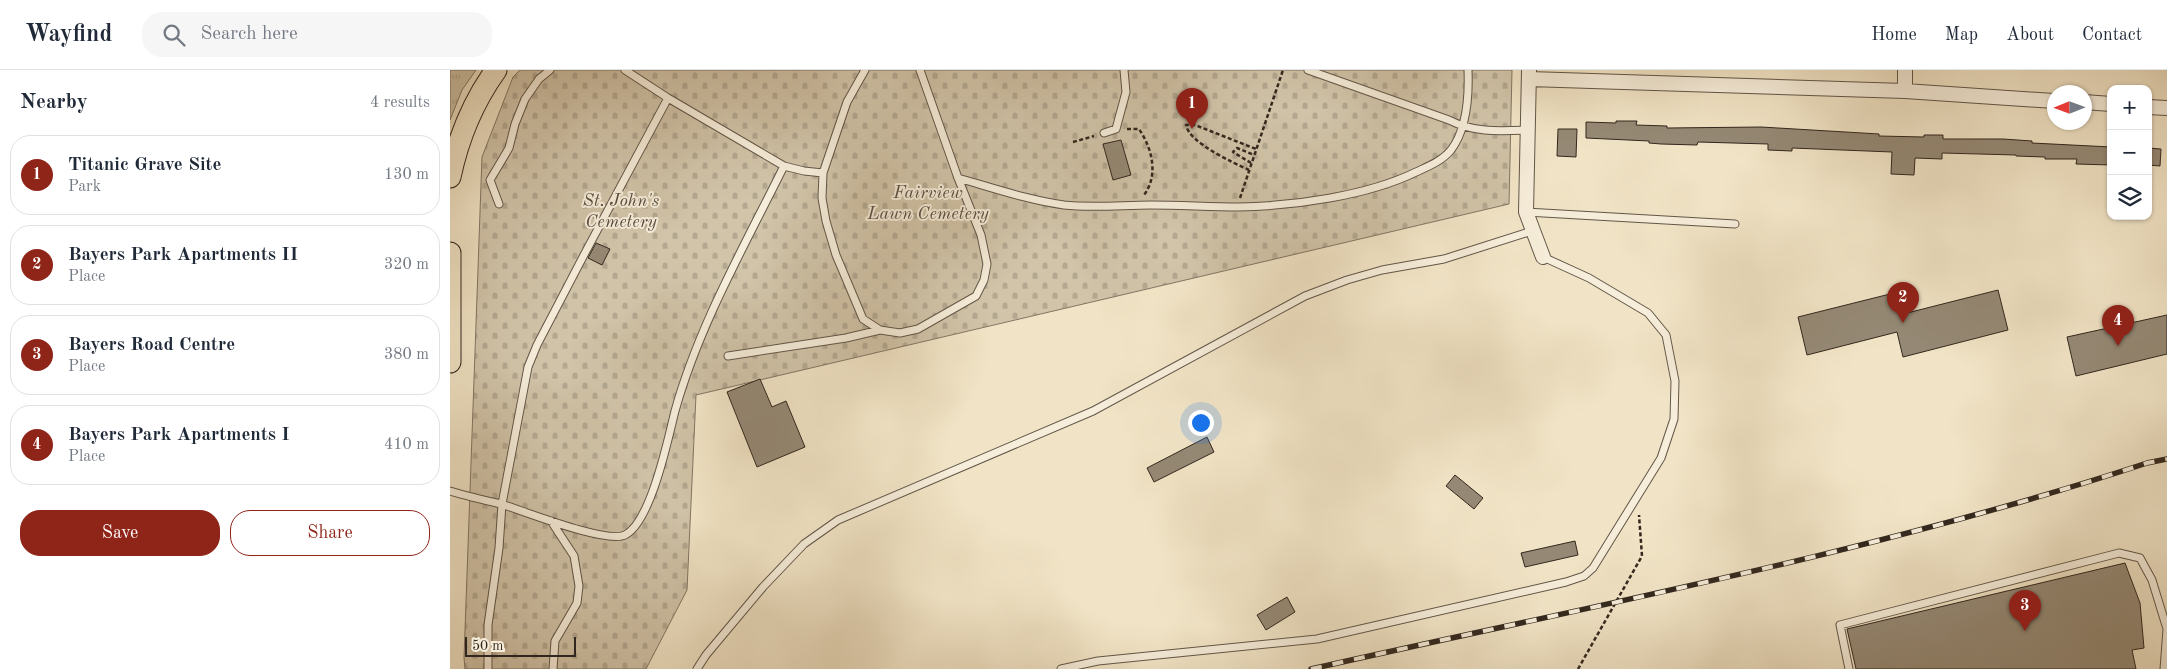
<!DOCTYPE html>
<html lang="en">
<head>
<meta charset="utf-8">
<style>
	body { margin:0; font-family:"Old Standard TT",serif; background:#f6f6f7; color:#1f2937 }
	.controls { position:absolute; right:15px; top:15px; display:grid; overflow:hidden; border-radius:10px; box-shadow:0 1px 4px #0004 }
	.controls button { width:45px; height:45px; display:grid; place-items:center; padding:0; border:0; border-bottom:1px solid #e0e1e3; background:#fff; color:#1f2937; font:25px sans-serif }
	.compass { position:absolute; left:1597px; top:15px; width:45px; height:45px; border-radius:50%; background:#fff; box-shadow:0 1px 4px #0004; rotate:269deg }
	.scale { position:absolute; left:15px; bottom:12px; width:111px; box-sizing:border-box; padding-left:5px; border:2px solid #32271e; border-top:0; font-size:14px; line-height:18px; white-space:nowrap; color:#32271e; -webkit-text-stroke:4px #f6edda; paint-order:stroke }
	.you { position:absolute; left:750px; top:352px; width:18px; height:18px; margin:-12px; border:4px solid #fff; border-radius:50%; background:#1a73e8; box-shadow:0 0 0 8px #1a73e833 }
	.badge { display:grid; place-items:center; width:32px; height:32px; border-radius:50%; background:#8f2418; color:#fff; font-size:16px; font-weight:700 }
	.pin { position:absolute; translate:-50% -41px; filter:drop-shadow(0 1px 2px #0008) }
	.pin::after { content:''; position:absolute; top:26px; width:18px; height:15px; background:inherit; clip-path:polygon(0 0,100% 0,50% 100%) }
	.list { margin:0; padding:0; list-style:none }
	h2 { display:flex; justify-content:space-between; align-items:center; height:65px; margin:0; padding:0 20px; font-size:21px }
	h2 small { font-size:16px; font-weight:400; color:#747a83 }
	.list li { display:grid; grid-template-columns:32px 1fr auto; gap:15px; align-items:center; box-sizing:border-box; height:80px; margin:0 10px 10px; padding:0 10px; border:1px solid #e0e1e3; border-radius:20px }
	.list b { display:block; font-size:19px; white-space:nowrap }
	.list p { margin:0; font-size:16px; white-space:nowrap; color:#747a83 }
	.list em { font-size:16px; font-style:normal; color:#747a83 }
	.actions { display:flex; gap:10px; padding:15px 20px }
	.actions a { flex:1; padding:11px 0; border:1px solid #8f2418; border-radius:20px; text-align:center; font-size:18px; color:#8f2418 }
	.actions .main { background:#8f2418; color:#fff }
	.icon { flex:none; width:28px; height:28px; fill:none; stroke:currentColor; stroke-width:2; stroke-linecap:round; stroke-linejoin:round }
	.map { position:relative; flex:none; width:1717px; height:599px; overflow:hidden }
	header { display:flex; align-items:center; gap:30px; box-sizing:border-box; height:70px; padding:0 25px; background:#fff; border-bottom:1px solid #e0e1e3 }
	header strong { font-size:24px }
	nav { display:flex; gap:28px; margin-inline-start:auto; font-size:18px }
	.search { width:350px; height:45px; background:#f6f6f7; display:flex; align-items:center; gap:12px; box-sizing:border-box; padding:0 18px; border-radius:20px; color:#747a83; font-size:19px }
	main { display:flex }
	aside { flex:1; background:#fff }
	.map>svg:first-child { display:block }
	.grass { fill:url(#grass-tufts); stroke:#827664 }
	.cemetery { fill:url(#cemetery-stones); stroke:#827664 }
	.building { fill:#958975; stroke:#32271e }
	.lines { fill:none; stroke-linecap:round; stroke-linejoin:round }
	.lane-casing { stroke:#625648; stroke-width:9 }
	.street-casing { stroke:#625648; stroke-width:16 }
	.primary-casing { stroke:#32271e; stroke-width:23 }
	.path { stroke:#32271e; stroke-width:2.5; stroke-dasharray:4 2.5; stroke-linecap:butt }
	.lane { stroke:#f6edda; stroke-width:7 }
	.street { stroke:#f6edda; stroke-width:14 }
	.primary { stroke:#f1e4c6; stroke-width:21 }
	.rail-casing { stroke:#32271e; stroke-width:5.5 }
	.rail { stroke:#f6edda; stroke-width:4; stroke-dasharray:11; stroke-linecap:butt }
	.labels { text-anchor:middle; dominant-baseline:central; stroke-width:4; stroke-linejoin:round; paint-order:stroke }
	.park-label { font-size:18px; font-style:italic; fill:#5a4e41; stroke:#f6edda }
</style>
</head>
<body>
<header>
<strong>Wayfind</strong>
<div class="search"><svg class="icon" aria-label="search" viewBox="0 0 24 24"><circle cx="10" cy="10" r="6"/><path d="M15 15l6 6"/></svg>Search here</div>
<nav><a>Home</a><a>Map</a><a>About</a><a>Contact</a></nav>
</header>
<main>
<aside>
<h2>Nearby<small>4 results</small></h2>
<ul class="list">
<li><span class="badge">1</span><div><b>Titanic Grave Site</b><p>Park</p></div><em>130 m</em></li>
<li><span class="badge">2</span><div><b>Bayers Park Apartments II</b><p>Place</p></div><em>320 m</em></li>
<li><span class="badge">3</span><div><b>Bayers Road Centre</b><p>Place</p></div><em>380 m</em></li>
<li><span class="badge">4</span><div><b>Bayers Park Apartments I</b><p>Place</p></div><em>410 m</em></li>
</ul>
<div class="actions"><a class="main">Save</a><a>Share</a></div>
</aside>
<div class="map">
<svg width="1717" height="599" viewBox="0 0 1717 599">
	<defs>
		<pattern id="grass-tufts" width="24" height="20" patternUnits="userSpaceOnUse" patternTransform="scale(1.25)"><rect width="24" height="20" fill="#d1c4a9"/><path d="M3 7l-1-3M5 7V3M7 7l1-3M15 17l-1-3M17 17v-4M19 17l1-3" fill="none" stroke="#b4a891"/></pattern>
		<pattern id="cemetery-stones" width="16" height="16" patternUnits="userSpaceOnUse" patternTransform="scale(1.25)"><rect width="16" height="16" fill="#d1c4a9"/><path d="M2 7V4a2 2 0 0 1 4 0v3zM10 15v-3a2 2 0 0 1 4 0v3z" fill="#b4a891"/></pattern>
	</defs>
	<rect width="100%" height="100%" fill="#f1e4c6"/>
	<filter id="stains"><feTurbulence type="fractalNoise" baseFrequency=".004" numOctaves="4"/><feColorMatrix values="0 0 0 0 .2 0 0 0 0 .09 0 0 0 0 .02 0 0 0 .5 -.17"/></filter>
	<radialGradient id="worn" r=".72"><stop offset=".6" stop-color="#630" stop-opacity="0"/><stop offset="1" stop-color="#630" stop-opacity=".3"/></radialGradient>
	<path class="grass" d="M 0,0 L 26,0 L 12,20 L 0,50 Z"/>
	<path class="cemetery" d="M 70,0 L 1062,0 L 1059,134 L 246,325 L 237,520 L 196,599 L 15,599 L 14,588 L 32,87 L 63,7 Z"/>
	<path class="building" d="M 1166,51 L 1187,51 L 1186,55 L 1217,56 L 1217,58 L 1311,57 L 1429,64 L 1429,66 L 1474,67 L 1474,65 L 1493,65 L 1493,69 L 1553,69 L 1582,71 L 1582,73 L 1661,77 L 1661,95 L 1626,94 L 1627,89 L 1595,89 L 1595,87 L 1566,86 L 1566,85 L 1492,83 L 1492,89 L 1465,88 L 1464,105 L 1441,104 L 1442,82 L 1342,78 L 1342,81 L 1318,80 L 1318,74 L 1248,72 L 1247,75 L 1211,74 L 1199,73 L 1199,71 L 1136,68 L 1136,52 L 1166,53 Z
		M 1108,59 L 1127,59 L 1126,87 L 1107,86 Z
		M 671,70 L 681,105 L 663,110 L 653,74 Z
		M 1698,78 L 1711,79 L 1710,96 L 1698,95 Z
		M 146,173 L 160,179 L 152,195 L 138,188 Z
		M 1548,220 L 1558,260 L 1453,287 L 1447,262 L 1357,285 L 1348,247 L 1452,221 L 1457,243 Z
		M 1717,245 L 1717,284 L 1626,306 L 1617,267 Z
		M 310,309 L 322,337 L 336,331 L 355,377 L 307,397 L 277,322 Z
		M 757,367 L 764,382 L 704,412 L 697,398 Z
		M 1005,405 L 1033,428 L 1024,439 L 996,416 Z
		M 1125,471 L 1128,485 L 1075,497 L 1071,483 Z
		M 1675,493 L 1690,533 L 1694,578 L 1682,580 L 1686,599 L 1406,599 L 1397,559 Z
		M 837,527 L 845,542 L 816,560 L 807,545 Z"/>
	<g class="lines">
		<g class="lane-casing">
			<path id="lane" d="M 415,0 L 397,32 L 373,103 L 372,128 L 376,151 L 386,185 L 413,249 L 430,260 L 450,263 L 468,259 L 526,226 L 534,210 L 537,194 L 531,165 L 508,108 L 470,0
				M 858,0 L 999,50 C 1024,63 1050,61 1078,60
				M 654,63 L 666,59 L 676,22 L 674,0
				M 334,96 L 354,101 L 373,103
				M 508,108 C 543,118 578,130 614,135 C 641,138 674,135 701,135 C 731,135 760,137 789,137 C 843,136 917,126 966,102 C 979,96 992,91 1001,80 C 1017,59 1019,26 1018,0
				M 49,134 L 40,110 L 59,78 L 65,54 L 75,29 L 89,9 L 100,0
				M 1076,142 L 1285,154
				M 278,286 L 396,268 L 430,260
				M 0,421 C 17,426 34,430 51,434 C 74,441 156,474 175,465 C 201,452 218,369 225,341 C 249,255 295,175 334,96 L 218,28 L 175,0
				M 101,451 L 124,486 L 129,516 L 127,533 L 105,571 L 103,599
				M 38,599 L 38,555 L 49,478 L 52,434 L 78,297 L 87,275 L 135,183 L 218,28
				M 247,599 L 256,585 L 313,517 L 354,474 L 388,450 L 643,341 L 855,226 L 897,210 L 932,200 L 994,189 L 1085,160
				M 611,599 L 648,591 L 867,569 L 1116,512 L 1134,506 L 1143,498 L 1211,388 L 1224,349 L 1225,311 L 1216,265 L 1198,243 L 1139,208 L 1093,187
				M 1399,599 L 1390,555 L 1669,483 L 1690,488 L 1702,510 L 1717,559
				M 1714,599 L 1717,559"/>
		</g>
		<g class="street-casing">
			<path id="street" d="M 1079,1 L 1076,142 L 1093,187
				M 1079,9 L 1455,21 L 1604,31
				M 1455,21 L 1455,0
				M 1634,32 L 1661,34
				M 1698,37 L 1717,38"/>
		</g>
		<g class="primary-casing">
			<path id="primary" d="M 0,107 C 8,69 23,32 46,0
				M 0,183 L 0,292"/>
		</g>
		<path class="path" d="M 677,59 L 689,59 C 702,78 709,105 694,125
			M 623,72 L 644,66
			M 801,93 L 783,82 L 787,78 L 804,85
			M 799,100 C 784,93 739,73 736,55 L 745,55 L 806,79
			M 790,128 L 833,0
			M 1128,599 L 1192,486 L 1189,445"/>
		<use href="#lane" class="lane"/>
		<use href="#street" class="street"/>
		<use href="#primary" class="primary"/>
		<g class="rail-casing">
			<path id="rail" d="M 861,599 C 1141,536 1424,483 1697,393 L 1717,389"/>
		</g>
		<use href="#rail" class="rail"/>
	</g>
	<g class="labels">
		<g class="park-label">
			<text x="478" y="123">Fairview<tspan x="478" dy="21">Lawn Cemetery</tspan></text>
			<text x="171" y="131">St. John's<tspan x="171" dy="21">Cemetery</tspan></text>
		</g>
	</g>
	<rect width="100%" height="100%" filter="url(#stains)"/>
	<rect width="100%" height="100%" fill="url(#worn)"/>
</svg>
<div class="controls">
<button>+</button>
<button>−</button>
<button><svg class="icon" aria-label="layers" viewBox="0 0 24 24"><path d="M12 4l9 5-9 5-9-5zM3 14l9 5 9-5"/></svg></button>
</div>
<svg class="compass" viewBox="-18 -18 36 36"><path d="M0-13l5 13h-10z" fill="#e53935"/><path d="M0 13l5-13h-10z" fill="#747a83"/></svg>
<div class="scale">50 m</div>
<div class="you"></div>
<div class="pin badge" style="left:742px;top:59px">1</div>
<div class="pin badge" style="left:1453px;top:253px">2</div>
<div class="pin badge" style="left:1575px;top:561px">3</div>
<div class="pin badge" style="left:1668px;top:276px">4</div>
</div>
</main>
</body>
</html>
